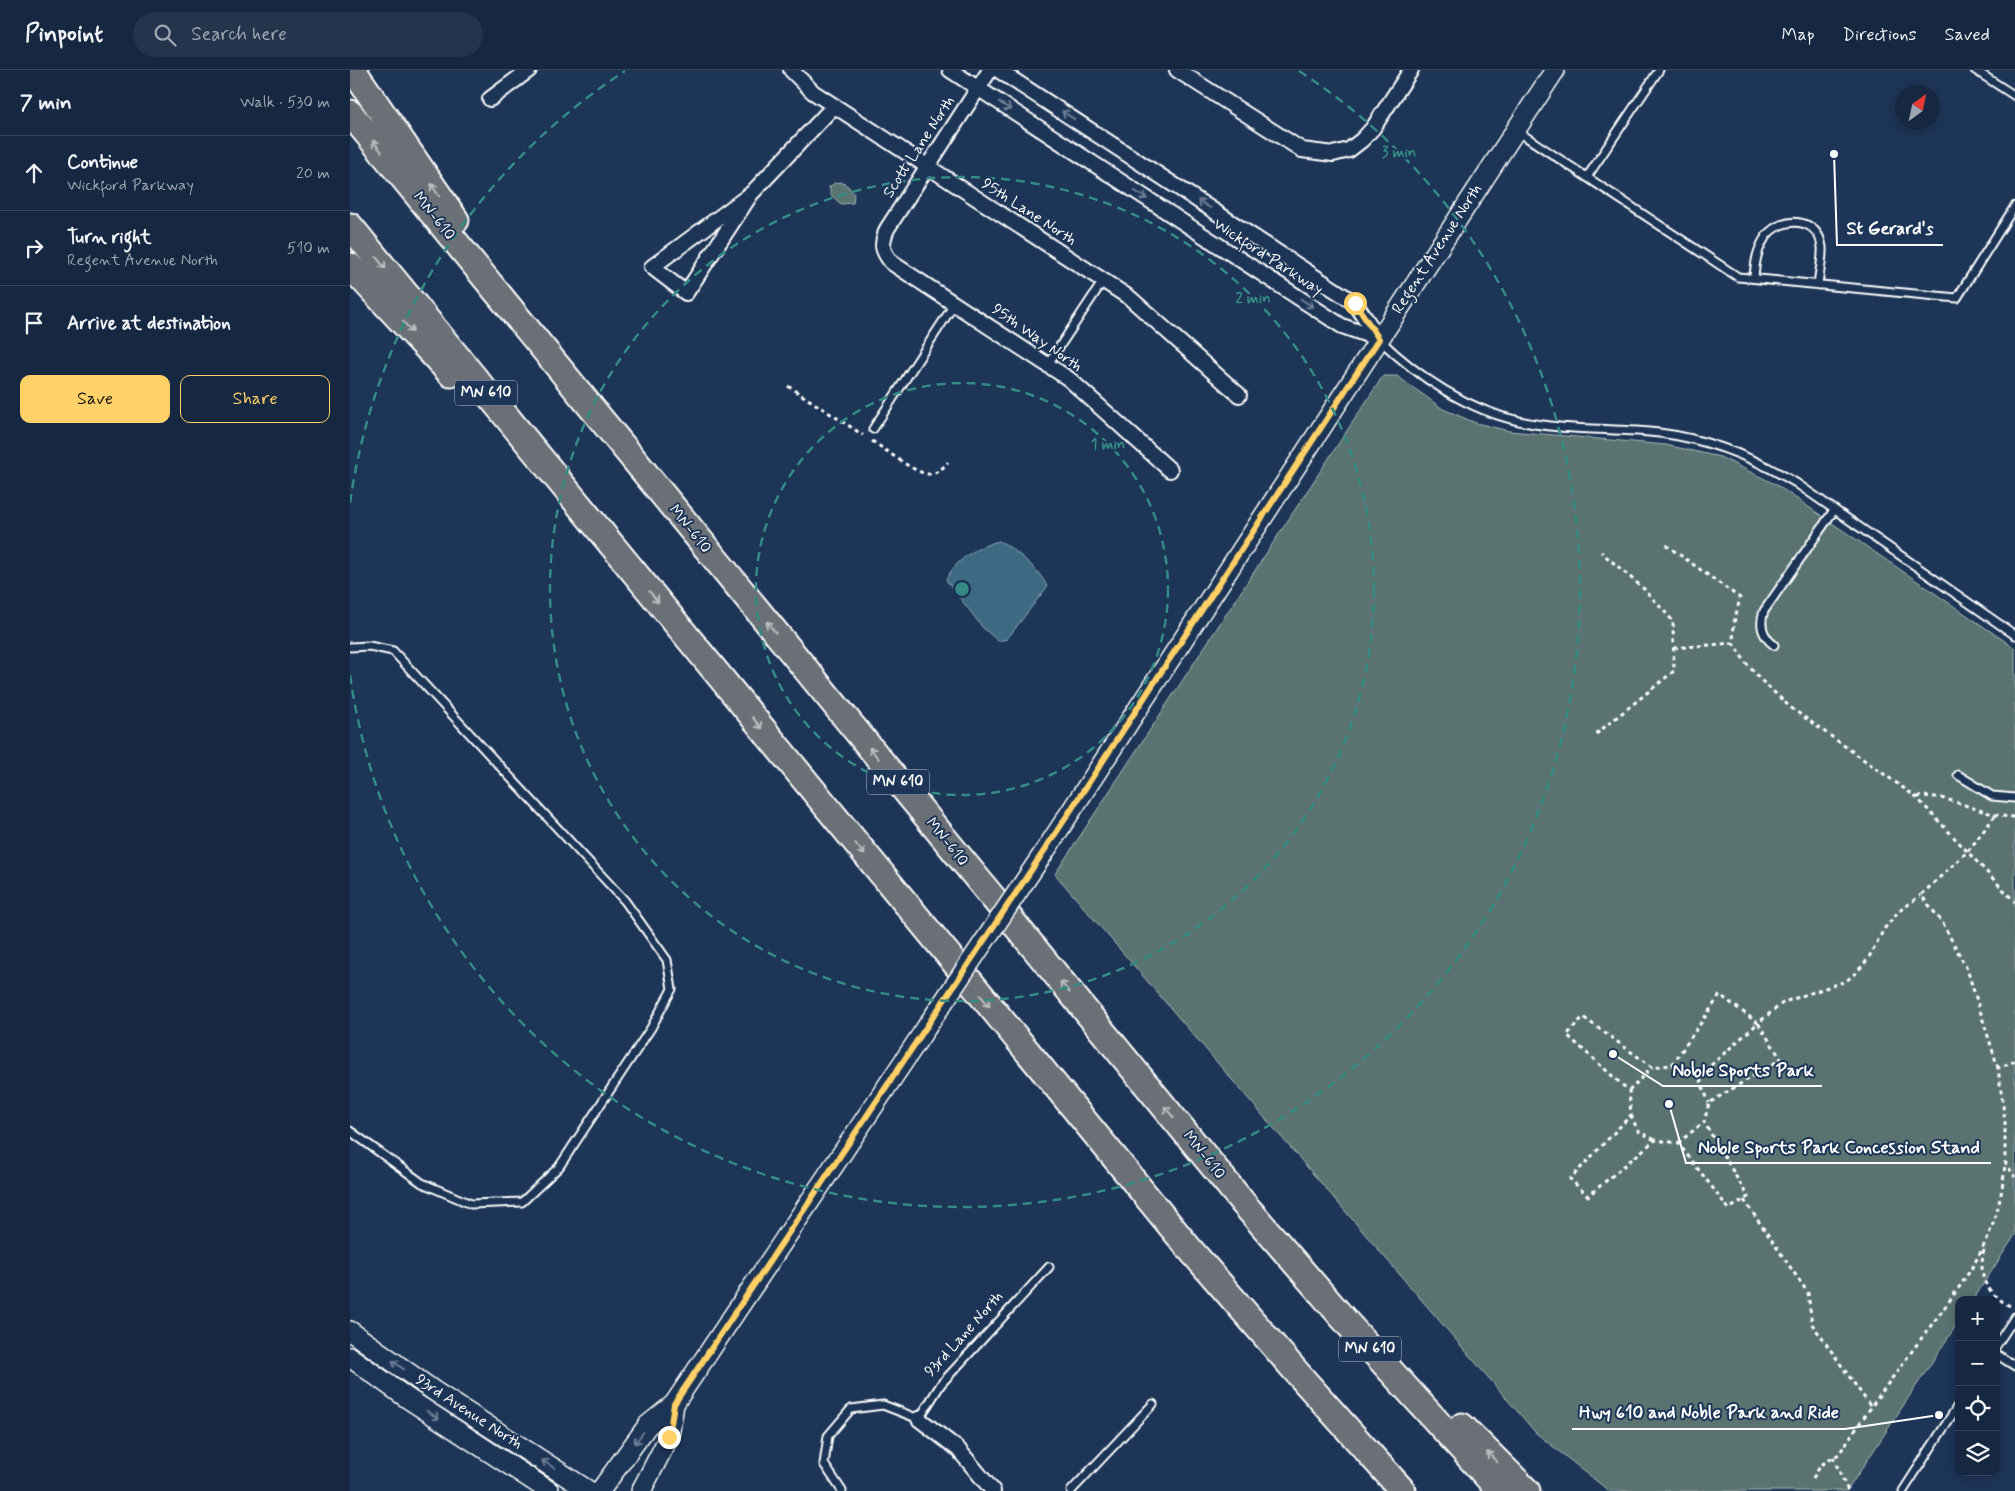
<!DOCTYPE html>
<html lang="en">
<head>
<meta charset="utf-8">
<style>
	body { margin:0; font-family:Mynerve,sans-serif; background:#23344c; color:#f1f3f6 }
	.controls { position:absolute; right:15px; bottom:15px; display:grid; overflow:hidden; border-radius:10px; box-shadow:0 2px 12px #0003 }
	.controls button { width:45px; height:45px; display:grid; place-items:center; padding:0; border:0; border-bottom:1px solid #35445a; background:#162841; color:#f1f3f6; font:25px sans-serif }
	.compass { position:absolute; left:1545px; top:15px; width:45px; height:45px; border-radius:50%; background:#162841; box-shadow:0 2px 12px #0003; rotate:33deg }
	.stop { position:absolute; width:15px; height:15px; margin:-11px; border:4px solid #ffd166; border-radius:50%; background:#fff }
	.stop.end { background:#ffd166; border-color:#fff; box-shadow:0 1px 5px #0008 }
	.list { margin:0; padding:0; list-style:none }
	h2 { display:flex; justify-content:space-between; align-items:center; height:65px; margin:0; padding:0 20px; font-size:21px }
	h2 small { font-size:16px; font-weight:400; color:#9ea6b1 }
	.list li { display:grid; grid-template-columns:32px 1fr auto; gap:15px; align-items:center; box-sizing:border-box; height:75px; padding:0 20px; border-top:1px solid #35445a }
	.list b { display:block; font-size:19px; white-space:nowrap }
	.list p { margin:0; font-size:16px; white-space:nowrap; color:#9ea6b1 }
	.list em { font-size:16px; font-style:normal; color:#9ea6b1 }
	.actions { display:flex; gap:10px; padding:15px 20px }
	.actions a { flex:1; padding:11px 0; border:1px solid #ffd166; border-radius:10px; text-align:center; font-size:18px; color:#ffd166 }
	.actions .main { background:#ffd166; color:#111 }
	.icon { flex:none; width:28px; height:28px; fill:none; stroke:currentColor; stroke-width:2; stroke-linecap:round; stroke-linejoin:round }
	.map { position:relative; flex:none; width:1665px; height:1421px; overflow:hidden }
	header { display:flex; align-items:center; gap:30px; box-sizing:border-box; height:70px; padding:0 25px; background:#162841; border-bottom:1px solid #35445a }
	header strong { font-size:24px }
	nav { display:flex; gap:28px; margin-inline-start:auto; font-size:18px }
	.search { width:350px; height:45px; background:#23344c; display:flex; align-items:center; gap:12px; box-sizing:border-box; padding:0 18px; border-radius:28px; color:#9ea6b1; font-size:19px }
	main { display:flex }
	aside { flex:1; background:#162841 }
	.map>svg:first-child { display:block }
	.green { fill:#5a736f; stroke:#acb9b7 }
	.water { fill:#3e6a82; stroke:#8ba6b4 }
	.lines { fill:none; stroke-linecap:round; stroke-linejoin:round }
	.lane-casing { stroke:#fff; stroke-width:11 }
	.street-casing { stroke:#fff; stroke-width:18 }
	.secondary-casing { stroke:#fff; stroke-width:22 }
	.highway-casing { stroke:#fff; stroke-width:29 }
	.path { stroke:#fff; stroke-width:3; stroke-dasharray:4 4; stroke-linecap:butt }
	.lane { stroke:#1d3557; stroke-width:7 }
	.street { stroke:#1d3557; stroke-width:14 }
	.secondary { stroke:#1d3557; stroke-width:19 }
	.highway { stroke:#6a7074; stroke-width:25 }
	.secondary-bridge-casing { stroke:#fff; stroke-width:22; stroke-linecap:butt }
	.secondary-bridge { stroke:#1d3557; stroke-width:19 }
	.oneway { stroke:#6c7c92 }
	.oneway2 { stroke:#bcbfc0 }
	.route { stroke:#ffd166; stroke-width:6 }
	.ring { fill:none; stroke:#338b84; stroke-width:2.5; stroke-dasharray:9 6 }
	.labels { text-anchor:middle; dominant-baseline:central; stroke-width:4; stroke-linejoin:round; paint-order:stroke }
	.shield { fill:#1d3557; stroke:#bbc2cd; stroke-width:1 }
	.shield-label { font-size:15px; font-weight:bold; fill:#fff }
	.street-label { font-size:16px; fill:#fff; stroke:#1d3557 }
	.centre { fill:#338b84; stroke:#1d3557; stroke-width:2.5 }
	.ring-label { font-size:15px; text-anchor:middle; font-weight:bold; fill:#338b84; stroke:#1d3557; stroke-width:4; stroke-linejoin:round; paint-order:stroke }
	.leader { fill:none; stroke:#fff; stroke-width:2 }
	.callout-dot { fill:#fff; stroke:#1d3557; stroke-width:2 }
	.callout-label { font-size:18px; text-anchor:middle; font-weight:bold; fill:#fff; stroke:#1d3557; stroke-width:4; stroke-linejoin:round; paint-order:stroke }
</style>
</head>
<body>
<header>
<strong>Pinpoint</strong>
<div class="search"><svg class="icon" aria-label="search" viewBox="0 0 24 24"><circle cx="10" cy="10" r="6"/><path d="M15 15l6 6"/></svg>Search here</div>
<nav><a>Map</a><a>Directions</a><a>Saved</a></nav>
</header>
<main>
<aside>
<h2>7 min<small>Walk · 530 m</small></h2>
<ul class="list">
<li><svg class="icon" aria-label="ahead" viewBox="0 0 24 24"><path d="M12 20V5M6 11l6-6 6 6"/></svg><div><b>Continue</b><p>Wickford Parkway</p></div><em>20 m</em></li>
<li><svg class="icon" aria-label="right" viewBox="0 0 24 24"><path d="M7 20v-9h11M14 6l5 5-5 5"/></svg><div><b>Turn right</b><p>Regent Avenue North</p></div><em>510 m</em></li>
<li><svg class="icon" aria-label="arrive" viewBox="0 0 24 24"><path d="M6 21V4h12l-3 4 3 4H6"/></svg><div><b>Arrive at destination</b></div></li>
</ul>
<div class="actions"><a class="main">Save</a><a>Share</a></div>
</aside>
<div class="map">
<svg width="1665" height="1421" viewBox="0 0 1665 1421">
	<rect width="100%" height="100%" fill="#1d3557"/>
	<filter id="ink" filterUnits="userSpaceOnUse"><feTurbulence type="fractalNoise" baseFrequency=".02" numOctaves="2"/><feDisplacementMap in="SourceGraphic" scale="10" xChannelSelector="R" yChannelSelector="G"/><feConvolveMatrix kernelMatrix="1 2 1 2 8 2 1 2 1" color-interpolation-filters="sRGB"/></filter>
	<g filter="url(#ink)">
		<path class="green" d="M 491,112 L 498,116 L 504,124 L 503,133 L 491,134 L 481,125 L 479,117 L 485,113 Z
			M 1033,306 L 1047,306 L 1093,339 L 1126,353 L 1159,361 L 1316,375 L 1370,387 L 1425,414 L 1665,578 L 1665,1165 L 1623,1230 L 1609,1230 L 1609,1251 L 1497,1421 L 1259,1421 L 1186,1363 L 705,804 Z"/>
		<path class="water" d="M 649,471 C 663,477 693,503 697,517 L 657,569 L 648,571 L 633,558 L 596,510 C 605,490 628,476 649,471 Z"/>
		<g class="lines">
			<g class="lane-casing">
				<path id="lane" d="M 1625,0 L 1665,26
					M 1167,61 L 1388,207 L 1607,228 L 1665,136
					M 1237,107 L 1309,0
					M 1404,208 C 1405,193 1407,178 1417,165 C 1433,146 1468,147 1472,177 C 1473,188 1469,203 1468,215
					M 1030,270 C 1068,307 1118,340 1169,351 C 1215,361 1263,358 1309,363 C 1359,369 1403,387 1446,413 L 1665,565
					M 698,294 L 753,211
					M 523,359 L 605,233
					M 1424,575 C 1412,566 1409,555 1414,541 L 1484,440
					M 0,577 L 19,576 L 43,581 L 275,831 L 317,890 L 322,919 L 301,958 L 209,1097 L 172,1132 L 121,1134 L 72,1113 L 0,1061
					M 1608,705 L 1642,726 L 1665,728
					M 1646,1276 L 1665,1247
					M 1646,1284 L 1665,1296
					M 492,1421 L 474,1394 L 478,1366 L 501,1339 L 533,1335 L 569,1349 L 591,1314 L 699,1197
					M 721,1421 L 803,1334
					M 1553,1421 L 1609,1334"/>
			</g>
			<g class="street-casing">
				<path id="street" d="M 441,0 L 463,22 L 780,228 L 889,325
					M 600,0 L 992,256 L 1029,269
					M 640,0 L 537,159 C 531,174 531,180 542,193 L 719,309 L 820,400
					M 648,0 L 1005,233 L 1029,269
					M 827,0 L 952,80 L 983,84 L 999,80 L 1012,70 L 1023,58 L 1061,0
					M 140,29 L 179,0
					M 401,124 L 302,197 L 336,223 L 401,124 L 484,36
					M 569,1349 L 608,1379 L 643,1421"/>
			</g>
			<g class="secondary-casing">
				<path id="secondary" d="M 695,781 L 1205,0
					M 0,1261 L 84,1321 L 239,1421
					M 0,1287 L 57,1328 L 199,1421
					M 250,1421 L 298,1355 L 324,1334 L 576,958
					M 291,1421 L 319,1367 L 324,1334"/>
			</g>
			<g class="highway-casing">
				<path id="highway" d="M 3,0 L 106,150
					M 0,43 L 894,1134 L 999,1255 L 1150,1421
					M 0,156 L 838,1177 L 950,1306 L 1053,1421
					M 0,196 L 101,304
					M 1112,1356 L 1177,1421"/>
			</g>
			<path class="path" d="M 438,316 L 513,365
				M 522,371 C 535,379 564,403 578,404 C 586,405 593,398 598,392
				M 1316,475 L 1390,528 L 1384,553 L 1383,573 L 1396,593 L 1412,611 L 1440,637 L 1566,727 L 1665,832
				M 1324,578 L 1383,573
				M 1246,664 L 1324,601 L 1323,551 L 1294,519 L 1251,482
				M 1567,727 C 1598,722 1631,747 1665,747
				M 1645,746 L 1618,781 L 1571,825 L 1592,852 L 1617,899 L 1648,998
				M 1665,991 L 1648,998 L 1655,1051 L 1655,1092 L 1665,1107
				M 1322,995 L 1349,1006 L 1359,1033
				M 1349,1006 L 1408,953 L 1431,989 L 1359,1033 L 1354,1052 L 1398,1127 L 1379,1139 L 1328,1073 L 1305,1070 L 1238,1126 L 1220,1109 L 1281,1045 L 1279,1021 L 1217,965 L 1233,947 L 1302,997 L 1322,995 L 1370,925 L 1408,953 L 1434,932 L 1496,911 L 1507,902 L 1518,889 L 1534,859 L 1548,842 L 1571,825
				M 1279,1021 L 1302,997
				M 1281,1045 L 1288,1061 L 1305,1070
				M 1328,1073 L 1354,1052
				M 1394,1130 L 1458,1223 L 1462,1254 L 1521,1337
				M 1634,1180 C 1628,1207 1635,1222 1660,1236
				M 1483,1387 L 1498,1421
				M 1463,1408 L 1471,1395 L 1489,1384 C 1514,1346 1541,1309 1568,1273 C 1613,1212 1650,1172 1655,1092"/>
			<use href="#lane" class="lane"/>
			<use href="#street" class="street"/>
			<use href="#secondary" class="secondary"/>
			<use href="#highway" class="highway"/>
			<g class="secondary-bridge-casing">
				<path id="secondary-bridge" d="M 576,958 L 695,781"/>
			</g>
			<use href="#secondary-bridge" class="secondary-bridge"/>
		</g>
		<defs><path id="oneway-shaft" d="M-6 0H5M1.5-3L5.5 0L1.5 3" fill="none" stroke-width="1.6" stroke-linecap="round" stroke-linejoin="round" transform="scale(1.25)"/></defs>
		<g class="oneway">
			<use href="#oneway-shaft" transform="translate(655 36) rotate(33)"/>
			<use href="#oneway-shaft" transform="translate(718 45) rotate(-147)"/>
			<use href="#oneway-shaft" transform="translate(791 125) rotate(33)"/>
			<use href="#oneway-shaft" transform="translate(854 134) rotate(-147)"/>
			<use href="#oneway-shaft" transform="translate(957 233) rotate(33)"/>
			<use href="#oneway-shaft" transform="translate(48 1295) rotate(-144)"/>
			<use href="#oneway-shaft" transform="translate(83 1345) rotate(33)"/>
			<use href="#oneway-shaft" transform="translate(289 1368) rotate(127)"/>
			<use href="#oneway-shaft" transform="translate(198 1394) rotate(-147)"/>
		</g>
		<g class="oneway2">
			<use href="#oneway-shaft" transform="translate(27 76) rotate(-129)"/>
			<use href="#oneway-shaft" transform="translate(85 120) rotate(-124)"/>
			<use href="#oneway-shaft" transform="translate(31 193) rotate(51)"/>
			<use href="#oneway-shaft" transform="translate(58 257) rotate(47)"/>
			<use href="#oneway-shaft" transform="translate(304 527) rotate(51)"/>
			<use href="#oneway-shaft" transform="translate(421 557) rotate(-129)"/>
			<use href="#oneway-shaft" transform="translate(407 653) rotate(51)"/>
			<use href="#oneway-shaft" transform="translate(524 683) rotate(-129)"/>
			<use href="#oneway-shaft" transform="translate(510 779) rotate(51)"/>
			<use href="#oneway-shaft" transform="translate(715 917) rotate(-129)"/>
			<use href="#oneway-shaft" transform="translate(635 931) rotate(51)"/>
			<use href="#oneway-shaft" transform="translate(819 1042) rotate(-129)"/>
			<use href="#oneway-shaft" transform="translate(1142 1387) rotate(-135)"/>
		</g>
	</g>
	<g class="lines" filter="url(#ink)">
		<path class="route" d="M 319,1367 L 324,1334 L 694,781 L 1029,269 L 1005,233"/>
	</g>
	<g class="ring">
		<circle cx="612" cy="519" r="206"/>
		<circle cx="612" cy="519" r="412"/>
		<path d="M0 433A618 618 0 0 1 275 1M949 1A618 618 0 1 1 0 605"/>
	</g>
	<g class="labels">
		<g class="shield">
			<rect x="105" y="310.5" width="62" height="25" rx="4"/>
			<rect x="517" y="699.5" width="62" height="25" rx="4"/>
			<rect x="989" y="1266.5" width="62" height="25" rx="4"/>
		</g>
		<g class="shield-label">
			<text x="136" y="323">MN 610</text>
			<text x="548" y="712">MN 610</text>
			<text x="1020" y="1279">MN 610</text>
		</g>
		<g class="street-label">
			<text transform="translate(569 77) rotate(-57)">Scott Lane North</text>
			<text transform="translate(679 142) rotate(33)">95th Lane North</text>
			<text transform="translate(84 146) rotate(51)">MN-610</text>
			<text transform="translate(1087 179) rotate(-57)">Regent Avenue North</text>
			<text transform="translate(918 187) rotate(33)">Wickford Parkway</text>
			<text transform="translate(687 268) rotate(35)">95th Way North</text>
			<text transform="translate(340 459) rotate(51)">MN-610</text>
			<text transform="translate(597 772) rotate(51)">MN-610</text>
			<text transform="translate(854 1085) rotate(51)">MN-610</text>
			<text transform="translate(614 1264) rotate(-48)">93rd Lane North</text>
			<text transform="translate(119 1342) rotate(33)">93rd Avenue North</text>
		</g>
	</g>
	<circle cx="612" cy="519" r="8" class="centre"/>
	<g class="ring-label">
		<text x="1049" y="87">3 min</text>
		<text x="903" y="233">2 min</text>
		<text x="758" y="379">1 min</text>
	</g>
	<path class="leader" d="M1484 84L1487 175H1593M1263 984L1313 1016H1472M1319 1034L1336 1093H1641M1589 1345L1495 1359H1222"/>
	<g class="callout-dot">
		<circle cx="1484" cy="84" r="5"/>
		<circle cx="1263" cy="984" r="5"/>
		<circle cx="1319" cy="1034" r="5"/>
		<circle cx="1589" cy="1345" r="5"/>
	</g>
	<g class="callout-label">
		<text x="1540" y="164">St Gerard's</text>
		<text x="1393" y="1006">Noble Sports Park</text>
		<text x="1489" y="1083">Noble Sports Park Concession Stand</text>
		<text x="1359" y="1348">Hwy 610 and Noble Park and Ride</text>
	</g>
</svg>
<div class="controls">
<button>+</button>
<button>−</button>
<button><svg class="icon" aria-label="locate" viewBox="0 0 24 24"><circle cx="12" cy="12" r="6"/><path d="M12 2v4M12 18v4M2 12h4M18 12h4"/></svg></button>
<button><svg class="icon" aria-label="layers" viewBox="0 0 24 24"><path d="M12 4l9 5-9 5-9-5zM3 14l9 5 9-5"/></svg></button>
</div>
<svg class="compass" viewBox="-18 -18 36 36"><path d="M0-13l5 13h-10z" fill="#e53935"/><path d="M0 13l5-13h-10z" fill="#9ea6b1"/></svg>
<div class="stop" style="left:1005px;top:233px"></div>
<div class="stop end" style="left:319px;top:1367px"></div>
</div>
</main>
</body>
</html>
